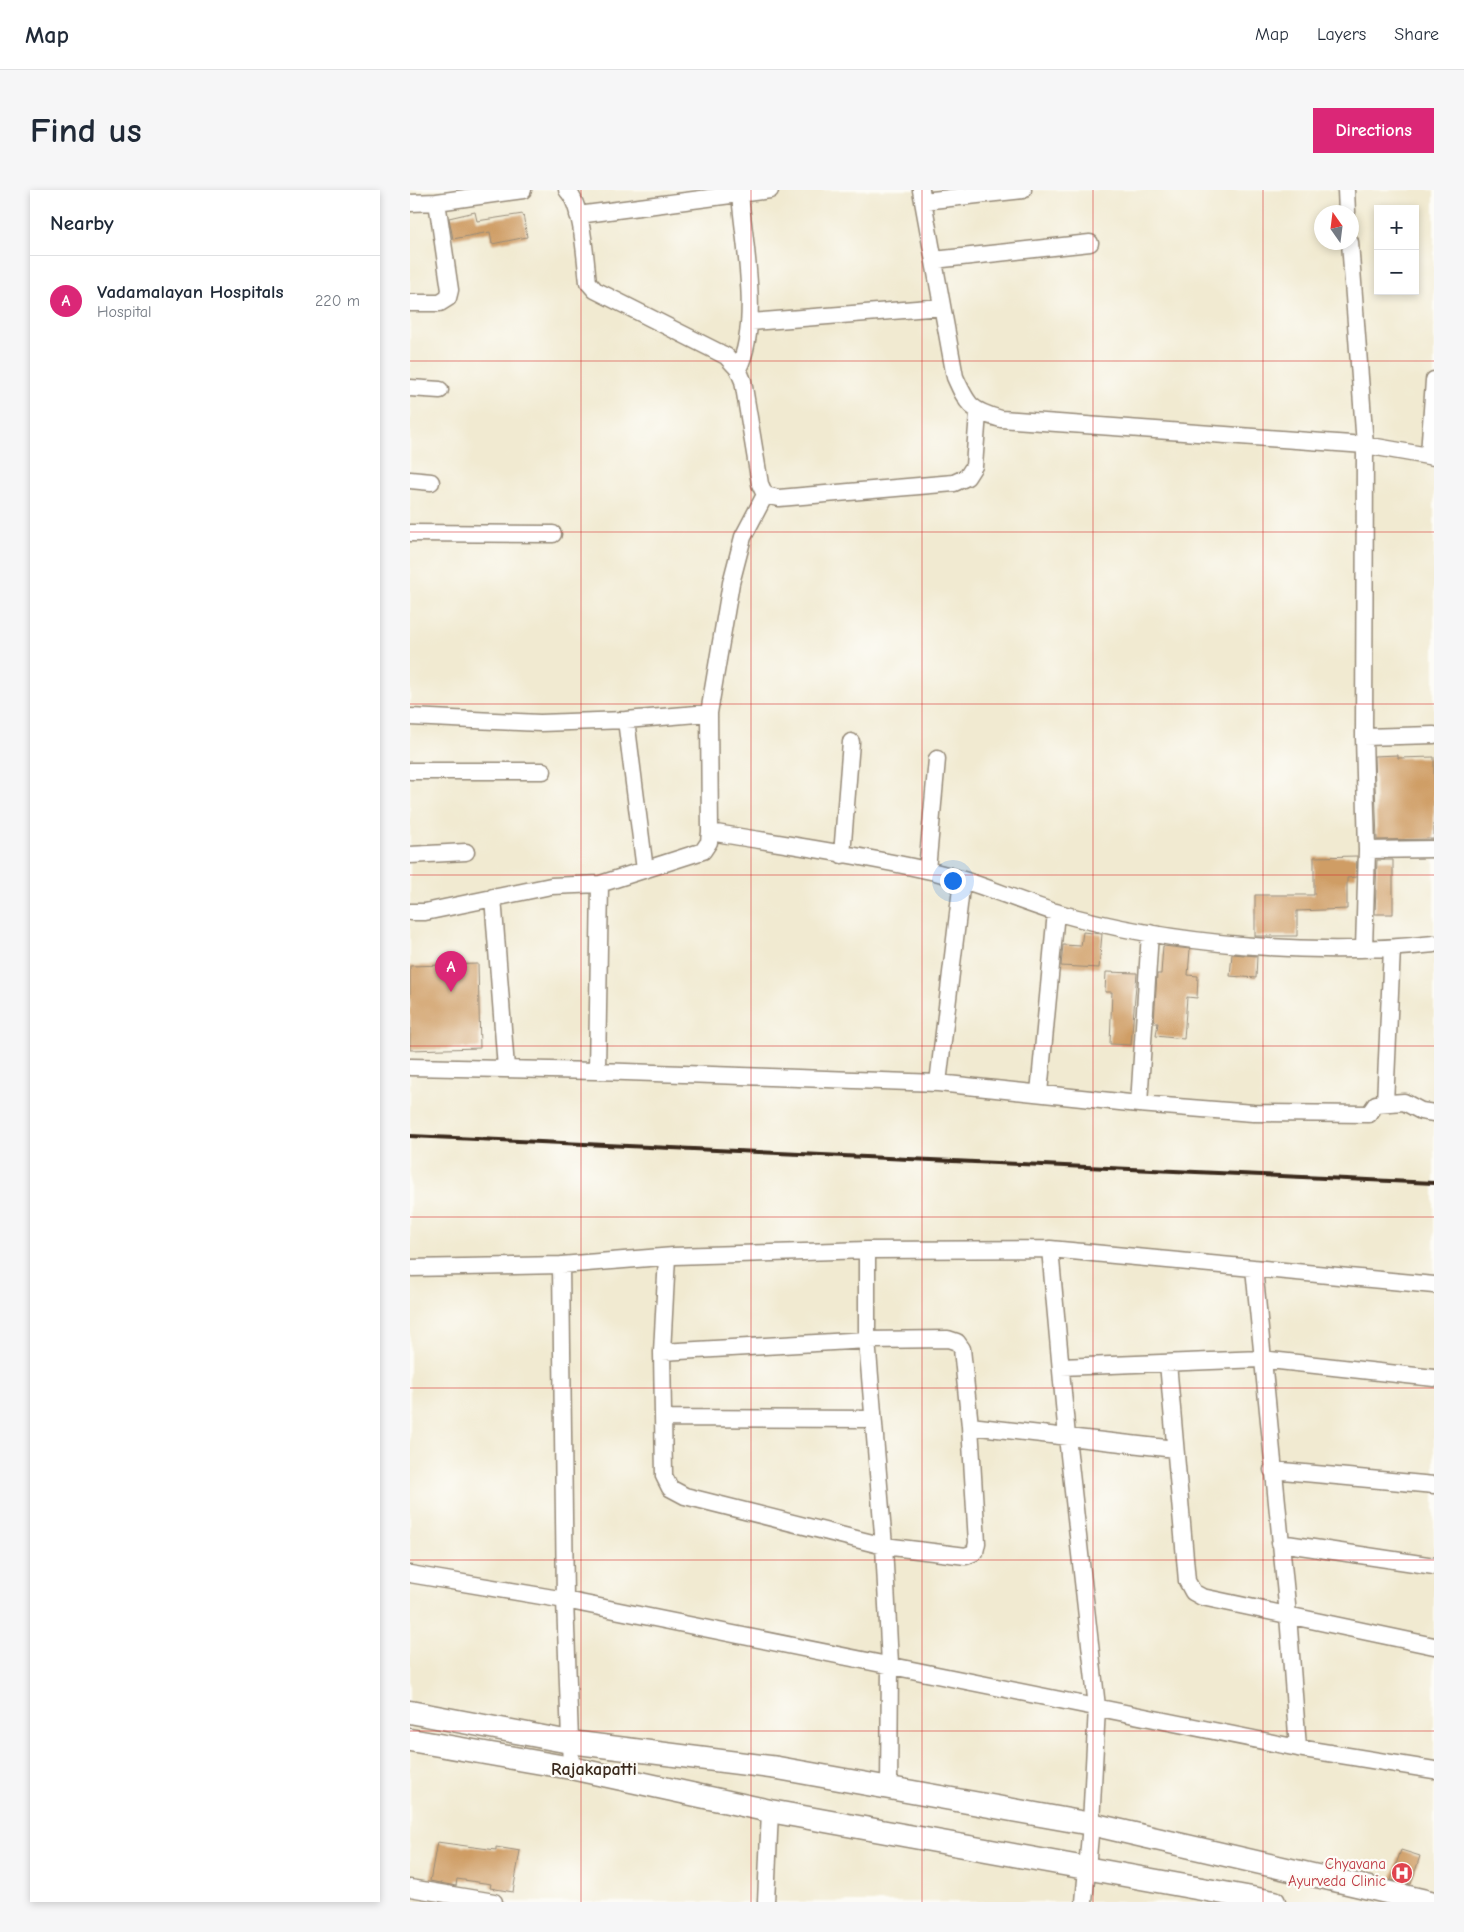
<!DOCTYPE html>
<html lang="en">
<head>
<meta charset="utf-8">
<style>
	body { margin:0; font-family:"Comic Neue",sans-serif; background:#f6f6f7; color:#1f2937 }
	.controls { position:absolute; right:15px; top:15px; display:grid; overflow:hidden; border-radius:0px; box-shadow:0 2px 8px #0003 }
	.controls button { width:45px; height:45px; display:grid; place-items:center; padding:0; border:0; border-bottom:1px solid #e0e1e3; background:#fff; color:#1f2937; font:25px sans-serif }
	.compass { position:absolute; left:904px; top:15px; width:45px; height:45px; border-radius:50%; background:#fff; box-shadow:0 2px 8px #0003; rotate:346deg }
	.you { position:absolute; left:542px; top:690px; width:18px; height:18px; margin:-12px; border:4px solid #fff; border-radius:50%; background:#1a73e8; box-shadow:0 0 0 8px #1a73e833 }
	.badge { display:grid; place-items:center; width:32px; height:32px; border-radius:50%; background:#db2777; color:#fff; font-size:16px; font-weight:700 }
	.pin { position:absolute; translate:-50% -41px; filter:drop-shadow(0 1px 2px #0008) }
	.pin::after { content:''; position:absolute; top:26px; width:18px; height:15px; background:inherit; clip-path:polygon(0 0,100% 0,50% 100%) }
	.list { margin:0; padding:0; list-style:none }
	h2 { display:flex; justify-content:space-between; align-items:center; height:65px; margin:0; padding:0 20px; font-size:21px }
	h2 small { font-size:16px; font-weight:400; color:#747a83 }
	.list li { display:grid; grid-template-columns:32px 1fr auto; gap:15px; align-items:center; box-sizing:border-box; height:90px; padding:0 20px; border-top:1px solid #e0e1e3 }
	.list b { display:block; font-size:19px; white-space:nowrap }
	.list p { margin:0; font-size:16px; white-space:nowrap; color:#747a83 }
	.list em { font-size:16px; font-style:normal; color:#747a83 }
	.map { position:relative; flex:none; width:1024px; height:1712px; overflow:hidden; border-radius:0px }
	header { display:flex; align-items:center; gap:30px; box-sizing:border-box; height:70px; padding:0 25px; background:#fff; border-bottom:1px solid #e0e1e3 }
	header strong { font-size:24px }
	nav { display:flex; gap:28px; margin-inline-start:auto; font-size:18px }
	.intro { display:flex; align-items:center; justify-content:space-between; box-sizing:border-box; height:120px; padding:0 30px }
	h1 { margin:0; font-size:35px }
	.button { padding:12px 22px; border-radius:0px; background:#db2777; color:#fff; font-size:18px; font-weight:700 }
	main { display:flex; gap:30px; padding:0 30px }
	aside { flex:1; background:#fff; border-radius:0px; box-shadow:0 2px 8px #0003 }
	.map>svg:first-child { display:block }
	.building { fill:#cf9d65 }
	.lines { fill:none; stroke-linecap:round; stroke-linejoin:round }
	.minor-casing { stroke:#968a78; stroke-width:19 }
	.secondary-casing { stroke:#968a78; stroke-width:25 }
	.minor { stroke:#fff; stroke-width:16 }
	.secondary { stroke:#fff; stroke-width:22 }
	.rail { stroke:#3b2a1e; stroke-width:4 }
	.grid { fill:none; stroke:#d62828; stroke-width:1; stroke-opacity:0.55 }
	.labels { text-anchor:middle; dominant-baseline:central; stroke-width:4.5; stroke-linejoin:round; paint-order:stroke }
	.health-label { font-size:15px; fill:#be3a42; stroke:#fdfcf7; text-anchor:end }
	.quarter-label { font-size:18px; font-weight:bold; fill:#3b2a1e; stroke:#fdfcf7 }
</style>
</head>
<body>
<header>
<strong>Map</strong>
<nav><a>Map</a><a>Layers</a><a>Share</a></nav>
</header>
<div class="intro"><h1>Find us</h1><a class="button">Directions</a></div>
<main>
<aside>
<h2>Nearby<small></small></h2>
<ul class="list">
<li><span class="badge">A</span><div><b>Vadamalayan Hospitals</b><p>Hospital</p></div><em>220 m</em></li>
</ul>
</aside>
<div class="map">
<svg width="1024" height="1712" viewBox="0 0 1024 1712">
	<rect width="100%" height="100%" fill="#fdfcf7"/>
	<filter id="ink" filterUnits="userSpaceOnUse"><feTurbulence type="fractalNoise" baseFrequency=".02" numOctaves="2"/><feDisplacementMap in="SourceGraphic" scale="10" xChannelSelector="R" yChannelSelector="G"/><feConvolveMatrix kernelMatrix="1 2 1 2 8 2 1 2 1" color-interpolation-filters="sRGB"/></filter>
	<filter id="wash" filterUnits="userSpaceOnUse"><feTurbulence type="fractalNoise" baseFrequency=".0096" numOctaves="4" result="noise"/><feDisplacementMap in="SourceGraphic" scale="20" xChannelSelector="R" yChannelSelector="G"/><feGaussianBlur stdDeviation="1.12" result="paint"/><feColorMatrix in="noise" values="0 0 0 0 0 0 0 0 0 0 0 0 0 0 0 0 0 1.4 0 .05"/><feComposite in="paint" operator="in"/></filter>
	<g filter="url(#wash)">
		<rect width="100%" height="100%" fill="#f1ead1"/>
		<g id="blocks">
			<path class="building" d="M 65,22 L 67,31 L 113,24 L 117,47 L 82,54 L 80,42 L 43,49 L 39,28 Z
				M 988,565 L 988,568 L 1024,567 L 1024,649 L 967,650 L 964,566 Z
				M 947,666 L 946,687 L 937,688 L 937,719 L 887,721 L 887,746 L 845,746 L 845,705 L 904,705 L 904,667 Z
				M 967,670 L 983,670 L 983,724 L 965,724 Z
				M 673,742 L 692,744 L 689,778 L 651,776 L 653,755 L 671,756 Z
				M 753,756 L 780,759 L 778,785 L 788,786 L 787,808 L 777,807 L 774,849 L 746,846 L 748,833 L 744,833 L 747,784 L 751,784 Z
				M 822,764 L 847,766 L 846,788 L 820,786 Z
				M 68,774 L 70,858 L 0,860 L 0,776 Z
				M 696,782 L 727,783 L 721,855 L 700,854 L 702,802 L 695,802 Z
				M 27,1652 L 86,1660 L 86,1657 L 110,1661 L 103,1702 L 80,1698 L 81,1694 L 47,1689 L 46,1696 L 20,1691 Z
				M 991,1660 L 1010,1666 L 1001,1694 L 981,1690 Z"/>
		</g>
	</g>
	<g filter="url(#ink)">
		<use href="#blocks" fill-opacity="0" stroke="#968a78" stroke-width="1"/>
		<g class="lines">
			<g class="minor-casing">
				<path id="minor" d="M 157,0 C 173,17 175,68 178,92 L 185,100 L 316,166 L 328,179 L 333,191 L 350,294 L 355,305 L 369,308 L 544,293 L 557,287 L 564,276 L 568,223
					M 511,0 L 545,187 C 558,216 560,220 591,229 L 955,255 L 1024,267
					M 936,0 L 937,22
					M 513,11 L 613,0
					M 0,13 L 27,12 L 113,0
					M 168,25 L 360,0
					M 940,52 L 955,255 L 954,547 L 957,660 L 954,758
					M 524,70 L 680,53
					M 0,113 L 30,113 L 38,108 L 40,100 L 27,12
					M 341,132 L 532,117
					M 328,179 C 351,133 334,55 330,4
					M 0,198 L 30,200
					M 1019,265 L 1024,190
					M 0,290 L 21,292
					M 0,343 L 143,344
					M 0,527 L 130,533 L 216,530 L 299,523
					M 216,530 L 235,680
					M 954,547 L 1024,545
					M 0,581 L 133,581
					M 300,642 C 372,654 445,664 516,680 C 560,689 602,709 645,722 C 761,755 905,767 1024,754
					M 957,660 L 1024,659
					M 0,665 L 56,662
					M 432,665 L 441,552
					M 517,680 L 527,569
					M 83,707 L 96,878
					M 0,722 L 15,722 L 141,696 L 190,694 L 293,661 L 299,652 L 300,642 L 299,523 L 321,393 L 333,347 L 355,305
					M 0,877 L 187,881 L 528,893 L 729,914 L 843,923 L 959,924 L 966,914 L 994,912 L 1011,921 L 1024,923
					M 187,881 L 190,694
					M 528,893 L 552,690
					M 629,903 L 646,722
					M 975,913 L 982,758
					M 729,914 L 740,743
					M 640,1059 L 657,1247 L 687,1517 L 681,1634 L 674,1712
					M 457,1060 L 457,1150 L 474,1356 L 480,1474 L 479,1598
					M 257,1067 L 252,1162 L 254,1286 L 260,1298 L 275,1306 L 474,1356 L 556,1366 L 565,1362 L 567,1353 L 560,1236 L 765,1259
					M 151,1075 L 155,1410 L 161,1578
					M 0,1078 L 151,1075 L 264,1066 L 457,1060 L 640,1059 L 1024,1095
					M 844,1078 L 878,1425 L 888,1558
					M 252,1162 L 457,1150 L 538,1149 L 547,1152 L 552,1159 L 560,1236
					M 758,1173 L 777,1391 L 783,1402 L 792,1407 L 1024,1456
					M 651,1177 L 851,1169 L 1024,1188
					M 253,1228 L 463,1229
					M 862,1280 L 1024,1295
					M 870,1353 L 1024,1376
					M 0,1384 L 155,1410 L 888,1558 L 1024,1580
					M 0,1698 L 84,1712
					M 356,1712 L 360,1621"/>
			</g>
			<g class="secondary-casing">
				<path id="secondary" d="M 0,1522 L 160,1552 L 368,1578 L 681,1634 L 1020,1712
					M 0,1550 L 161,1578 L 360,1621 L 864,1712"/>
			</g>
			<use href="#minor" class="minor"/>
			<use href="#secondary" class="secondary"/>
			<path class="rail" d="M 0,946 L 1024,993"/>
		</g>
	</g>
	<path class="grid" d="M 171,0 L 171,1712M 341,0 L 341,1712M 512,0 L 512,1712M 683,0 L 683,1712M 853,0 L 853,1712M 0,171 L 1024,171M 0,342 L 1024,342M 0,514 L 1024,514M 0,685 L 1024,685M 0,856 L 1024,856M 0,1027 L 1024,1027M 0,1198 L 1024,1198M 0,1370 L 1024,1370M 0,1541 L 1024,1541"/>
	<defs>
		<g id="hospital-disc" transform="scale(1.125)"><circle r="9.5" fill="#e0444e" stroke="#fdfcf7"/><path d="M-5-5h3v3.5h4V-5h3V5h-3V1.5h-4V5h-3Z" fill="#fff"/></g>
	</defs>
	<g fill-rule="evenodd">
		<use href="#hospital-disc" x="992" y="1683"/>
	</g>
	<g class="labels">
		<g class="health-label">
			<text x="976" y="1674">Chyavana<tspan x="976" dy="17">Ayurveda Clinic</tspan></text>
		</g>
		<g class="quarter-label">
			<text x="184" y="1579">Rajakapatti</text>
		</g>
	</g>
</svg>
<div class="controls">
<button>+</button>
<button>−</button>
</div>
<svg class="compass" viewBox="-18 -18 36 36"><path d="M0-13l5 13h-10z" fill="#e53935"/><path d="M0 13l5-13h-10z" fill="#747a83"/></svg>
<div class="you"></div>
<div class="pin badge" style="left:41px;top:802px">A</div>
</div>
</main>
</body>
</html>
